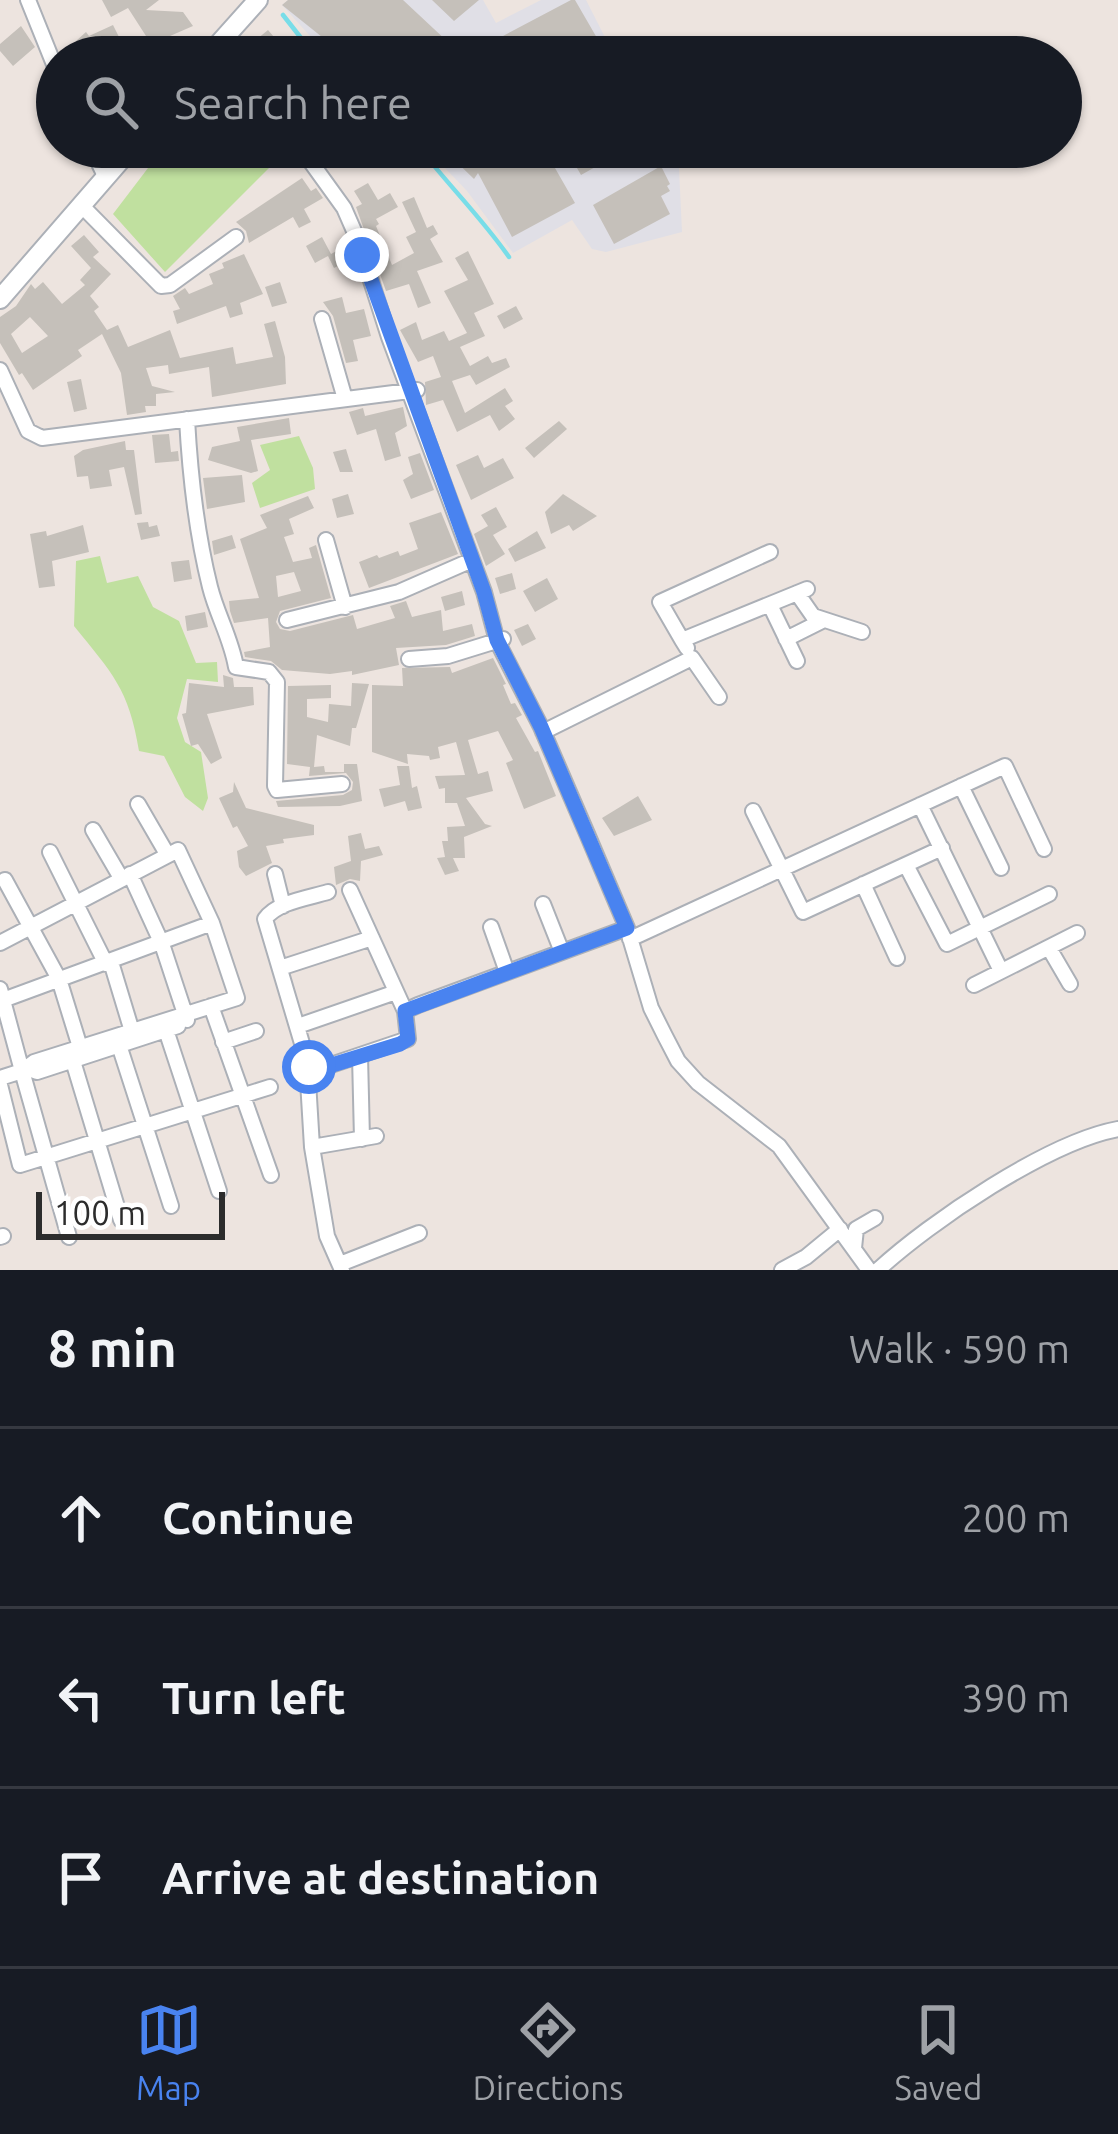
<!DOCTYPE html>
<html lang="en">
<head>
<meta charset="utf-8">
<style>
	body { margin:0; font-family:Ubuntu,sans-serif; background:#242831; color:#f1f3f6 }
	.scale { position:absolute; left:36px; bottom:30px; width:189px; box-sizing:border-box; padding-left:12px; border:6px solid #2c2c2c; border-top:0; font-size:33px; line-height:42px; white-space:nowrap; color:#2c2c2c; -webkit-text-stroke:9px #fff; paint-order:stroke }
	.stop { position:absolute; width:36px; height:36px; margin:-27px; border:9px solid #4983f0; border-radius:50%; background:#fff }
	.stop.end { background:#4983f0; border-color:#fff; box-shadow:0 3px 12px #0008 }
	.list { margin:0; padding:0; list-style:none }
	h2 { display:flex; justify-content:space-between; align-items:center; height:156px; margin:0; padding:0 48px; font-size:51px }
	h2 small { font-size:39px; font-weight:400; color:#9ea1a6 }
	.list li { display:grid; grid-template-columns:78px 1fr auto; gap:36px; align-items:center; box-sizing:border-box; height:180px; padding:0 48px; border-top:3px solid #363941 }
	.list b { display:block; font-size:45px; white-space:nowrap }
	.list em { font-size:39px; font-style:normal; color:#9ea1a6 }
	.icon { flex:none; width:66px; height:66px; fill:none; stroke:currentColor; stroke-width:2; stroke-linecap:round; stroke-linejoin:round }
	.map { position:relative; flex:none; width:1118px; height:1270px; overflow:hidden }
	.search { position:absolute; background:#171b24; box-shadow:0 3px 9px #0004; left:36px; right:36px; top:36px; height:132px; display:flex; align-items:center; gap:30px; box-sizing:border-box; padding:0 42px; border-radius:66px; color:#9ea1a6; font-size:45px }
	.sheet { height:696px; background:#171b24 }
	nav { display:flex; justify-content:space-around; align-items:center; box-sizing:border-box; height:168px; border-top:3px solid #363941; background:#171b24; font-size:33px; color:#9ea1a6 }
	nav a { display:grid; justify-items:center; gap:6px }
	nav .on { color:#4983f0 }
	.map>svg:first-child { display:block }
	.industrial { fill:#e0dfe6 }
	.green { fill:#c0e09f }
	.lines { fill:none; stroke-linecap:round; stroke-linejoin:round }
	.stream { stroke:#78dde8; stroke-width:4.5 }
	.building { fill:#c5c0ba; fill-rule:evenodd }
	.minor-casing { stroke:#acb0b7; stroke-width:18 }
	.secondary-casing { stroke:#acb0b7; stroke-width:22 }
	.minor { stroke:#fff; stroke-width:14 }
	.secondary { stroke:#fff; stroke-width:18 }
	.route { stroke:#4983f0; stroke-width:15 }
</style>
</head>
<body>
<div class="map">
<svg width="1118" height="1270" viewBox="0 0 1118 1270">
	<rect width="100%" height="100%" fill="#ede4df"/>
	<path class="industrial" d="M 288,0 L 483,0 L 496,23 L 541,0 L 586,0 L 615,57 L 329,57 L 282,5 Z
		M 425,147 L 678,147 L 682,232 L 606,252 L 592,249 L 572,220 L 513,253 L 467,191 Z"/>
	<path class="green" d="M 164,147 L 288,149 L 165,272 L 113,214 Z
		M 299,436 L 313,468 L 315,489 L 260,508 L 252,483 L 270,470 L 260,445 Z
		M 100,556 L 107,583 L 138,576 L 153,607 L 179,621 L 196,663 L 217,662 L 218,682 L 187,679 L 177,718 L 185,742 L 201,752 L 208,798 L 203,811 L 185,797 L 164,756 L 139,751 C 129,689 112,673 74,626 L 76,561 Z"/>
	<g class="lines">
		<path class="stream" d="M 283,15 L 316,57
			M 419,147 C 448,185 481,217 509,257"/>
	</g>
	<path class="building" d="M 102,0 L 159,0 L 146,10 L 183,12 L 193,26 L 170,36 L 172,39 L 155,50 L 128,8 L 111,17 Z
		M 288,0 L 403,0 L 464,57 L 347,57 L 282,5 Z
		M 432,0 L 479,0 L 454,21 Z
		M 571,0 L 575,0 L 608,57 L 514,57 L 503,36 Z
		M 113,25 L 129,57 L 70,57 L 82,47 L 76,41 L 86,32 L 89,36 Z
		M 21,26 L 35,47 L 13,66 L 0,51 L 0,44 Z
		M 268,30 L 291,57 L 264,57 L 252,43 Z
		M 441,147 L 543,147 L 575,203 L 512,237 L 478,173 L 474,179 Z
		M 565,147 L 631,147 L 581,175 Z
		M 661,166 L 670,184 L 667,186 L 670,191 L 661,196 L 670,214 L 614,244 L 593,205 Z
		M 302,178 L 311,191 L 316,188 L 323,198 L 304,209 L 311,222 L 299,228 L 293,217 L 249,243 L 246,231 L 236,222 Z
		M 368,183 L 378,200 L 390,193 L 398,207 L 376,219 L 379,224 L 376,226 L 392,265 L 414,253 L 406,237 L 416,232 L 402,202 L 414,197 L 427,228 L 433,225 L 438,234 L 430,239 L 443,262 L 417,271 L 431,303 L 418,308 L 409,284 L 386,291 L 356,207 L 362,204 L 354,191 Z
		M 84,235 L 99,252 L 93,257 L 111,274 L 90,296 L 99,307 L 94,311 L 107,330 L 118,325 L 128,347 L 170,330 L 180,358 L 233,347 L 236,364 L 273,357 L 264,324 L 275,321 L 285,357 L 286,384 L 212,397 L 209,367 L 169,374 L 168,365 L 146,368 L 152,386 L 175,392 L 156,394 L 156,406 L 145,406 L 146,412 L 127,415 L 121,373 L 102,334 L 78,350 L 82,356 L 33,390 L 22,373 L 19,375 L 0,343 L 0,317 L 16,306 L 31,284 L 35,289 L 43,282 L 62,304 L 85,285 L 80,280 L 91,268 L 71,246 ZM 30,317 L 48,336 L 22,353 L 11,334 Z
		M 322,237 L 331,254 L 348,245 L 352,259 L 334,268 L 328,256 L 315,263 L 306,246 Z
		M 468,251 L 494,304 L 474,313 L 485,336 L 460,347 L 470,366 L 488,356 L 492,363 L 506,358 L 510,367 L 476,385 L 470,375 L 452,381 L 465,413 L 505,388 L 513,401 L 505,406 L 515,419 L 499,431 L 490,415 L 457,432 L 443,400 L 426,405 L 425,382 L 441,377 L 433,356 L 418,362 L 400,330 L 416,322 L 422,340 L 444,331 L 449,341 L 467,333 L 444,291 L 468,280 L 455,258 Z
		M 244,254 L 263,294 L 240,303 L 243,314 L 230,318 L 226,306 L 177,324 L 173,311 L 180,309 L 173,296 L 185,288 L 189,294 L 213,284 L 209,274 L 224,268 L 222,263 Z
		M 280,282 L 287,303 L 272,307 L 265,287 Z
		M 342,297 L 346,313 L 364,309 L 371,336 L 353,340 L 358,361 L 346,363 L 333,316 L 323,302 Z
		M 516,306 L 523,319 L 504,329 L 497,316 Z
		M 81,379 L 87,409 L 74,412 L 67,382 Z
		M 403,407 L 407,426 L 395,433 L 401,456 L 385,461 L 376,429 L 357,435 L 349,412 L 363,408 L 365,416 Z
		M 289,418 L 291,434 L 251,440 L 258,471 L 251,473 L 208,460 L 212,447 L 240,441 L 237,427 Z
		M 559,421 L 567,429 L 534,458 L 525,448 Z
		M 169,434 L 171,452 L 178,451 L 179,461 L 155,463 L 152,435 Z
		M 125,441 L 126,450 L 134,450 L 142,514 L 135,515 L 124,467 L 109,470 L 112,486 L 90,489 L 88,476 L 77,477 L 74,456 L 83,450 Z
		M 346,449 L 353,472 L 340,472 L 333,452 Z
		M 420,453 L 434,490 L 411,499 L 403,480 L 413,474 L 408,457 Z
		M 478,455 L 484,468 L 503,458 L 514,478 L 471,500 L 456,465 Z
		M 242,475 L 245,502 L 207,509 L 203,478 Z
		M 348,494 L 354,514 L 337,518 L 332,499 Z
		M 563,494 L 597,516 L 573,531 L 569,525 L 551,534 L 545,512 Z
		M 308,496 L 314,508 L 289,519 L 294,534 L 284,537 L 293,562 L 312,558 L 309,548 L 316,545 L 331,598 L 280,611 L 276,622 L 280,629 L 290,631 L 353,615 L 357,629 L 395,618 L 390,606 L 406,601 L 412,617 L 441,610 L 443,631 L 472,624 L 475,636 L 446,645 L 396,648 L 399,665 L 352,675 L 352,671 L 330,674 L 282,670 L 271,661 L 245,657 L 244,652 L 270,647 L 268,618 L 234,623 L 230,611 L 229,601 L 259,598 L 240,539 L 267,528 L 260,515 ZM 294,572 L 301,591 L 278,597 L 276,576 Z
		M 496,507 L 507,527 L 493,535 L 505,554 L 486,566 L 474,534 L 488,526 L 481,515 Z
		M 441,512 L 458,554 L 369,588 L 359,562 L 377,555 L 379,558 L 398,551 L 400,556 L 418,549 L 409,523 Z
		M 148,522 L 149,527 L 157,525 L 160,536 L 141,540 L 137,523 Z
		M 83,525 L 89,552 L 52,561 L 55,586 L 39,588 L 30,534 L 46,531 L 47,536 Z
		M 537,531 L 546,548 L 515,562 L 508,549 Z
		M 232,535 L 236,548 L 214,555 L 212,541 Z
		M 189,560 L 192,579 L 174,582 L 171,562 Z
		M 512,573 L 516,589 L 500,594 L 495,578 Z
		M 547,578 L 558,599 L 535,612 L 523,591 Z
		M 462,591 L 465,605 L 445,611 L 441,597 Z
		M 205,612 L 208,627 L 187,631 L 185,616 Z
		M 528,624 L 536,639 L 522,646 L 514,630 Z
		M 493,658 L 506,684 L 503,685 L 511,704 L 515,703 L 522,715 L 516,718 L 535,752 L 538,751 L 556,796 L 524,809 L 506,763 L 513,760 L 498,731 L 468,740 L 478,774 L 488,771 L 493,791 L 466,798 L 485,824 L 492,826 L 464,837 L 465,858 L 453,858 L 459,871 L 445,875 L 437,858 L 445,857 L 442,841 L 448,841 L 447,827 L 465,826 L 457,803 L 445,803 L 445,788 L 439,789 L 435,776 L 465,775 L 456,742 L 438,747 L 440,758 L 430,760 L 429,756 L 407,754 L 408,764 L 372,752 L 372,685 L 403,686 L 402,668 L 450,667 L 452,673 Z
		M 223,675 L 233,678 L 234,687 L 253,687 L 254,705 L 207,714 L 222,758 L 211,764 L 198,744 L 191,746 L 182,714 L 186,713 L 189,683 L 224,687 Z
		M 352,683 L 369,684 L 356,728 L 352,728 L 350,746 L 317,735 L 314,767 L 324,766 L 325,772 L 344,772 L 344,764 L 357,764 L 362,801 L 340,806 L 278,807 L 276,801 L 343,795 L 352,790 L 353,782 L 346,773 L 309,776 L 310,767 L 287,764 L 288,686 L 331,685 L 331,698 L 307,699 L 307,717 L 328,722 L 329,704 L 351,706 Z
		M 397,766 L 409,766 L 412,788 L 417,786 L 422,808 L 408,811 L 405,801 L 384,807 L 379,789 L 400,785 Z
		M 234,782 L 246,808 L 314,825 L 314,835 L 283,839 L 284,843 L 266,846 L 272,863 L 246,876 L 239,867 L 237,851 L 248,846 L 237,826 L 233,828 L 219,798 L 233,792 Z
		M 638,796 L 652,820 L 614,836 L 602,818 Z
		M 361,833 L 365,849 L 379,846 L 383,855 L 361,861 L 360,881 L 350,879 L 336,885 L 334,867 L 351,861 L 348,836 Z"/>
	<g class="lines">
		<g class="minor-casing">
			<path id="minor" d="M 28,0 L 57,72
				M 223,38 L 235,57
				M 91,147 L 106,178
				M 300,147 L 344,208 L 358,240 L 389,337 L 484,592 L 497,641 L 541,727 L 588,836 L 627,928 L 651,1008 L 665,1036 L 678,1061 L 698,1083 L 779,1146 L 869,1270
				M 83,207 L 161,286 L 170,285 L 236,237
				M 322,319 L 345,399
				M 0,370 L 28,431 L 42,438 L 417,390
				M 187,419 C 190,475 196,531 210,587 C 217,615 231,638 236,667 L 269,672 L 277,682 L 275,786 L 277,790 L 342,784
				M 326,540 L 345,607
				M 797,593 L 813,616 L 862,632
				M 770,605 L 797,661
				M 287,620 L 399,592 L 472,560
				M 786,639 L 822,621
				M 682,640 L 660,602 L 770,552
				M 687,648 L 682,640 L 807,589
				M 409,659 L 448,656 L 503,639
				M 543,732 L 692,658 L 719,697
				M 961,786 L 1001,868
				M 138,804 L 167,854
				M 920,805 L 1001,971
				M 753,811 L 803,912 L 942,848
				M 93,830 L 121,878
				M 50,852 L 106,964
				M 906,865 L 947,944 L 1049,894
				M 130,874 L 162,944 L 187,1020
				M 275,874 L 283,906
				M 5,880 L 59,979 L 83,1057
				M 863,884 L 897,958
				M 350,890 L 405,1011
				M 543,904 L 562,952
				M 491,927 L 507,972
				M 630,939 L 1005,766 L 1044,849
				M 0,943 L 178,850 L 212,923 L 237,998 L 34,1062 L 22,1071 L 69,1237
				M 1049,948 L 1070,984
				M 111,962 L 134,1038
				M 280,968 L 372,938
				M 974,985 L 1077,933
				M 0,989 L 22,1071 L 0,1078
				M 3,1000 L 212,923
				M 211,1006 L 271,1175
				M 298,1026 L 396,992
				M 166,1030 L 219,1191
				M 223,1042 L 256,1031
				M 119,1045 L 171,1206
				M 360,1056 L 362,1139
				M 73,1061 L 121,1220
				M 29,1069 L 37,1072 L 178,1026
				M 316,1070 L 309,1067 L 265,919 C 277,902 308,898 328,892
				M 0,1085 L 20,1165 L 270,1087
				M 376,1136 L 312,1147 L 308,1081 L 316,1070 L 408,1039 L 405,1011 L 418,1005 L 627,928
				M 312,1147 L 327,1236 L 342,1270
				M 0,1237 L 3,1236
				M 854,1248 L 856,1229 L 875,1218
				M 340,1264 L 419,1233
				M 782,1270 L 806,1257 L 840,1229
				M 878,1270 C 930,1222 1048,1142 1118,1129"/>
		</g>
		<g class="secondary-casing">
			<path id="secondary" d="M 207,57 L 258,0
				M 0,299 L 132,147"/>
		</g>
		<use href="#minor" class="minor"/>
		<use href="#secondary" class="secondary"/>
	</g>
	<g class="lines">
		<path class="route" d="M 309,1067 L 316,1070 L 400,1044 L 408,1039 L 405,1011 L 627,928 L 541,727 L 497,640 L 484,592 L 362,255"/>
	</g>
</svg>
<div class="scale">100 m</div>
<div class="stop" style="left:309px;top:1067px"></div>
<div class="stop end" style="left:362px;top:255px"></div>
<div class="search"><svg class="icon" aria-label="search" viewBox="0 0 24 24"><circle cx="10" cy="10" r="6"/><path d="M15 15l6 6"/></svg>Search here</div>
</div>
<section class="sheet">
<h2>8 min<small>Walk · 590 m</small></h2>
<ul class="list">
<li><svg class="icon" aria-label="ahead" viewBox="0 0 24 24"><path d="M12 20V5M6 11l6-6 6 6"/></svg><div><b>Continue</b></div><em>200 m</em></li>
<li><svg class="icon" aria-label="left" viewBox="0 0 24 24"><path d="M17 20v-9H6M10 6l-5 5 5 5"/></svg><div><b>Turn left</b></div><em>390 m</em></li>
<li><svg class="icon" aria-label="arrive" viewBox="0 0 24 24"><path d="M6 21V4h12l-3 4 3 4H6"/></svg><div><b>Arrive at destination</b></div></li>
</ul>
</section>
<nav>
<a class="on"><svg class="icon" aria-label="map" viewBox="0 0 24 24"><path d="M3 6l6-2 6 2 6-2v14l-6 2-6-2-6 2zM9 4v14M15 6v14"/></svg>Map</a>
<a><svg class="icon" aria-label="directions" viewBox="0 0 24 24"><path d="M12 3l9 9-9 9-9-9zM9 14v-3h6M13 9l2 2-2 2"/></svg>Directions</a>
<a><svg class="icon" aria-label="saved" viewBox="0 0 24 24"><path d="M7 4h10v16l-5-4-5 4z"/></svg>Saved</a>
</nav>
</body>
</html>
